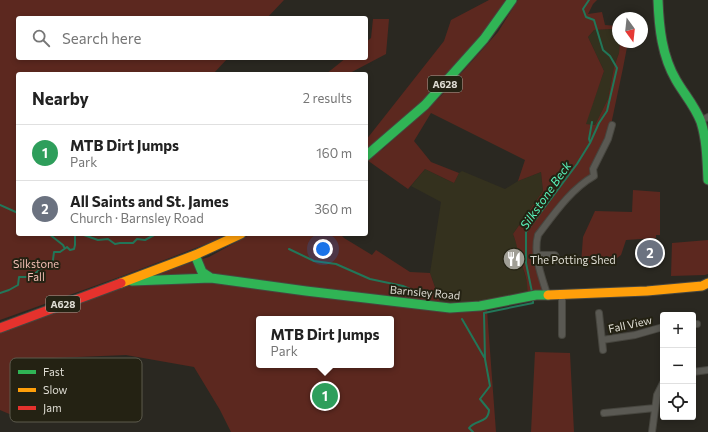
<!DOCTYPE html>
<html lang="en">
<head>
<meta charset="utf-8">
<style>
	body { margin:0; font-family:Commissioner,sans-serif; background:#f6f6f6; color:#222 }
	.controls { position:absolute; right:12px; bottom:12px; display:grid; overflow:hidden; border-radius:4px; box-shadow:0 2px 6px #0003 }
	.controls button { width:36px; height:36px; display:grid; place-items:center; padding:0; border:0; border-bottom:1px solid #e0e0e0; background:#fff; color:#222; font:20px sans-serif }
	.compass { position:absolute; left:612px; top:12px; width:36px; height:36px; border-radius:50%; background:#fff; box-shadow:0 2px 6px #0003; rotate:165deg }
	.you { position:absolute; left:323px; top:249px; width:14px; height:14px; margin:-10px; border:3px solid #fff; border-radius:50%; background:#1a73e8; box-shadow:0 0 0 6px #1a73e833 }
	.badge { display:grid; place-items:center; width:26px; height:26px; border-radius:50%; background:#d93025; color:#fff; font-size:13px; font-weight:700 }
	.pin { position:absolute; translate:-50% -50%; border:2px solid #fff; box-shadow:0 1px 4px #0006 }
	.popup { position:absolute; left:256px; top:316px; width:138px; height:52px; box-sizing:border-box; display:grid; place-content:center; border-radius:4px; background:#fff; filter:drop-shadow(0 1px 3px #0005); font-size:13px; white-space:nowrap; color:#767676 }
	.popup b { font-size:15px; color:#222 }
	.popup::after { content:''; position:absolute; left:50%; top:100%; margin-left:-8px; border:8px solid transparent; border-top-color:#fff }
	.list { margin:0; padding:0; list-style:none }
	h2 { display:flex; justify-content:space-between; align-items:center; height:52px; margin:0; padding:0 16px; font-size:17px }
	h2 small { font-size:13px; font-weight:400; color:#767676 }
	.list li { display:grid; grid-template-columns:26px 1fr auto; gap:12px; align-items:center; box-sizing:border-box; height:56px; padding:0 16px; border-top:1px solid #e0e0e0 }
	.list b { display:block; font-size:15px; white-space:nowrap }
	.list p { margin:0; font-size:13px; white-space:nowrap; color:#767676 }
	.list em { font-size:13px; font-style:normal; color:#767676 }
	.icon { flex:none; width:22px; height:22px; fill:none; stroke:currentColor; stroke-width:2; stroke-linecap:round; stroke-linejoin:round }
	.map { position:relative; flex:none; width:708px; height:432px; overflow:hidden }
	.search { position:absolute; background:#fff; box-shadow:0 2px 6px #0003; left:16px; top:16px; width:352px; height:44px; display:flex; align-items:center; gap:10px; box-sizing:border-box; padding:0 14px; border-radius:4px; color:#767676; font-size:15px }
	.panel { position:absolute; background:#fff; box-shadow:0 2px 6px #0003; left:16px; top:72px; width:352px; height:164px; border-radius:4px }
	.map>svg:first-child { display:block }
	.built { fill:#34311e }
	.green { fill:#5c281f; fill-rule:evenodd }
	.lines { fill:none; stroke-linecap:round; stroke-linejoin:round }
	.stream { stroke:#227759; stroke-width:2 }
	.street-casing { stroke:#47463f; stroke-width:8 }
	.fast-casing { stroke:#47463f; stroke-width:11 }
	.slow-casing { stroke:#47463f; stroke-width:11 }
	.jam-casing { stroke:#47463f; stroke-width:11 }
	.street { stroke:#5a5953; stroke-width:6 }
	.fast { stroke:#30b455; stroke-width:9 }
	.slow { stroke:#ff9f0a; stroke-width:9 }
	.jam { stroke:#e5322d; stroke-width:9 }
	.labels { text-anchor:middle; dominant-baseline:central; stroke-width:4; stroke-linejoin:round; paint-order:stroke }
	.shield { fill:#242213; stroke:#a7a59a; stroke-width:1 }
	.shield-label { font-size:10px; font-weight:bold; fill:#dfddd4 }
	.poi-label { font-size:11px; fill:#dfddd4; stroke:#242213; text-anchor:start }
	.park-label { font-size:11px; fill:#f2beb4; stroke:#242213 }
	.street-label { font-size:11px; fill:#dfddd4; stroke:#242213 }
	.water-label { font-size:12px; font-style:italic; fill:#59f6bd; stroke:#242213 }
	.key { fill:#242213; stroke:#5c5a4d; stroke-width:1 }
	.key-label { font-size:11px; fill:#dfddd4 }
</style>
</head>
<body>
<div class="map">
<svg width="708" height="432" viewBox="0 0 708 432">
	<rect width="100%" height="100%" fill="#2a2821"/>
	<path class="built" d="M 611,29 L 618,34 L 618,42 L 620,42 L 619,53 L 614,67 L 608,99 L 595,125 L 585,124 L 604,71 L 588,37 L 594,30 Z
		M 425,169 L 454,183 L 459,173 L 462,171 L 505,189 L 518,181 L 541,172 L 543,191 L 513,234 L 517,245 L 519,255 L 528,285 L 527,296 L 442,307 L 430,273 L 441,202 L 411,186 Z"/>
	<path class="green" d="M 0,0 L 284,0 L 267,18 L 18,18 L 18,58 L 228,58 L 213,74 L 18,74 L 18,234 L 226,234 L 214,241 L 125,275 L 0,320 Z
		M 489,0 L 509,0 L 483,37 L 367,159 L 383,149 L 441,96 L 498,32 L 518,0 L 597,0 L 593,4 L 588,14 L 602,12 L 605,25 L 618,26 L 618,34 L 611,29 L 594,30 L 588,37 L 604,71 L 586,124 L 595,125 L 608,99 L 614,67 L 619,53 L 620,42 L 628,42 L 623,68 L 612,120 L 612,125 L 593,169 L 594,176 L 566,200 L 536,241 L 547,294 L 527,296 C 529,278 523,271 519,255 C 517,248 516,241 513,234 L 543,191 L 541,172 L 518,181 L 525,160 L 431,113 L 414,141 L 431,162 L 459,173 L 454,183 L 425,169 L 408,189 L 367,160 L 366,162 L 366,140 L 444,41 L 451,20 Z
		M 373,19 L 389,19 L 386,54 L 348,74 L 326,74 L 346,58 L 366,58 L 366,42 L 371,38 Z
		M 633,190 L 660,192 L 660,235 L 656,235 L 656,238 L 626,240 L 621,255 L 609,264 L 581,264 L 583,237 L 595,211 L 632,212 Z
		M 251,234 L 340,234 L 344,238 L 372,255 L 376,250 L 410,272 L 430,273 L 442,307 L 446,312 L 487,310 L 496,432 L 231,432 L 220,410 L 194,367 L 126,355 L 54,358 L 21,419 L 0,410 L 0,333 L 160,272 L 209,257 ZM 259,319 L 391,319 L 391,365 L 259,365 Z
		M 708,240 L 708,274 L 705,275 L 671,276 L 672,243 Z
		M 535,352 L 570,353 L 574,432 L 531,432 Z"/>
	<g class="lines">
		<path class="stream" d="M 590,142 L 589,139 L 592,122
			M 0,205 L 18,213
			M 49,234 L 63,245 L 64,247
			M 81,234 L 98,240 L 108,239 L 115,244 L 120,243 L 133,243 L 137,239 L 145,240 L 156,234
			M 289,249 L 314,261 L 336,264 L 370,279 L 403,286 L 421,294
			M 532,292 L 526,263 L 526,232 L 577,164 L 590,143 L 599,123 L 607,111 L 617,68 L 610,56 L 603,50 L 594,20 L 586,17 L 583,9 L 589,0
			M 0,293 L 9,290 L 18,285 L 19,277 L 30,277 L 53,260 L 54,252 L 60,252 L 67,247 L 70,250 L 74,249 L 75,245 L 75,234
			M 462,319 L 484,357
			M 473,432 L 469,428 C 476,419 488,424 489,410 L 480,399 L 490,386 L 485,359 L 484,313 L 533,303 L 533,298"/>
		<g class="street-casing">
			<path id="street" d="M 700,121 L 708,117
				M 537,255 L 555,255 L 557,260
				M 547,294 C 541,275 533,254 538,235 C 554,214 571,189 594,176 L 593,169 L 608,139 L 612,125
				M 562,294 L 562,335
				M 599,313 L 603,350
				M 693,324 L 697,324
				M 602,340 L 635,335 L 663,327
				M 693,372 L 708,370
				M 604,413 L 655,408
				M 652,432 L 657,395 L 663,383"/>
		</g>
		<g class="fast-casing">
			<path id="fast" d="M 658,0 C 659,28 662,56 676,80 C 684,94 695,106 701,122 C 707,141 707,161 708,180
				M 366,156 L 425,105 L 484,39 L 512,0
				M 195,255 L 202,272 L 211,278
				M 132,281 L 211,278 L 306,291 L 450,308 L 480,306 L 536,295 L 548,295"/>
		</g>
		<g class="slow-casing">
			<path id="slow" d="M 121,283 L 195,255 L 241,234
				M 548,295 L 647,291 L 702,286 L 708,283"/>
		</g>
		<g class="jam-casing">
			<path id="jam" d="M 0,328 L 121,283"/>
		</g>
		<use href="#street" class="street"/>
		<use href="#fast" class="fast"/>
		<use href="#slow" class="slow"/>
		<use href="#jam" class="jam"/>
	</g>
	<defs>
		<g id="restaurant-disc" transform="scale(1.15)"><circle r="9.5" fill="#a09e95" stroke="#242213"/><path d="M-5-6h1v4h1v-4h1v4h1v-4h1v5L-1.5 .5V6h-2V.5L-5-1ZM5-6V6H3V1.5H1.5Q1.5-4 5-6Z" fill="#fff"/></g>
	</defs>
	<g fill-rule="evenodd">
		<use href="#restaurant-disc" x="514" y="259"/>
	</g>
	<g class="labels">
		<g class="shield">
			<rect x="428" y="76" width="34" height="16" rx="3"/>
			<rect x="46" y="296" width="34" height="16" rx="3"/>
		</g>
		<g class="shield-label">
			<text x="445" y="84">A628</text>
			<text x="63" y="304">A628</text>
		</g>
		<g class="poi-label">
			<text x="530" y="259">The Potting Shed</text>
		</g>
		<g class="park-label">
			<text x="36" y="263">Silkstone<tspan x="36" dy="13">Fall</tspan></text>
		</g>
		<g class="street-label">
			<text transform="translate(425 292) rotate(5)">Barnsley Road</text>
			<text transform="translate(630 324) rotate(-12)">Fall View</text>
		</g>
		<g class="water-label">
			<text transform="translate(545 195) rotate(-55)">Silkstone Beck</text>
		</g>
	</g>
	<rect x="10" y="358" width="132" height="64" rx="6" class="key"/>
	<rect x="18" y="370" width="18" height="4" fill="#30b455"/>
	<rect x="18" y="388" width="18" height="4" fill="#ff9f0a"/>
	<rect x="18" y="406" width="18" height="4" fill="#e5322d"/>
	<g class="key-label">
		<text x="43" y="376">Fast</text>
		<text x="43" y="394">Slow</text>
		<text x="43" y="412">Jam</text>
	</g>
</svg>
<div class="controls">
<button>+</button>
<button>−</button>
<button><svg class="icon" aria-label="locate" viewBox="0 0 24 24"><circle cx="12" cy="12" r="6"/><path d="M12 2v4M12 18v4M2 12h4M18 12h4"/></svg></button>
</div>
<svg class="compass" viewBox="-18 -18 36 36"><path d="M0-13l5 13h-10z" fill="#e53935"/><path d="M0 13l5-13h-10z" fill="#767676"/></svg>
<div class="you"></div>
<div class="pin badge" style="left:325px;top:396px;background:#2e9e5b">1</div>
<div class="popup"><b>MTB Dirt Jumps</b>Park</div>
<div class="pin badge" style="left:650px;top:253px;background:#6b7280">2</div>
<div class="search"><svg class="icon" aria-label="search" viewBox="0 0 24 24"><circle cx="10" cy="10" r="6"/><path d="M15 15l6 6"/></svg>Search here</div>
<section class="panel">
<h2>Nearby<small>2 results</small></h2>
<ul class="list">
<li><span class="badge" style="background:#2e9e5b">1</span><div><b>MTB Dirt Jumps</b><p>Park</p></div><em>160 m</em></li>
<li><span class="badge" style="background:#6b7280">2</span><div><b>All Saints and St. James</b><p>Church · Barnsley Road</p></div><em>360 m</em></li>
</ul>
</section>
</div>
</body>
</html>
